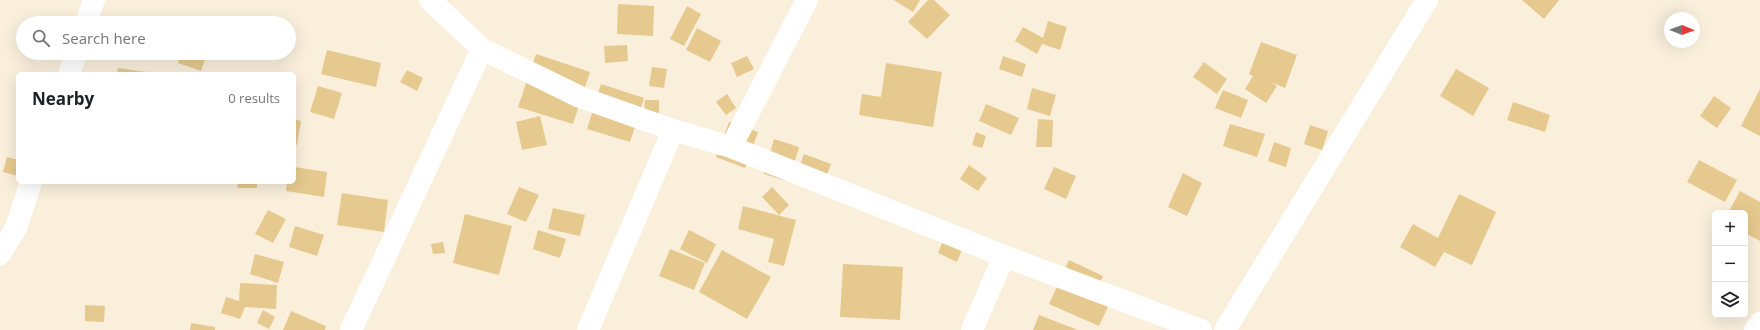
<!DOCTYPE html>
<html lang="en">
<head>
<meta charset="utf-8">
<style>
	body { margin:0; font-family:"Open Sans",sans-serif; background:#f6f6f6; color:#202124 }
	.controls { position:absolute; right:12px; bottom:12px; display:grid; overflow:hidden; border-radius:6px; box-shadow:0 4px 16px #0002 }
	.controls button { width:36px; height:36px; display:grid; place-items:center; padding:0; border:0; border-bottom:1px solid #e0e0e0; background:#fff; color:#202124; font:20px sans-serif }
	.compass { position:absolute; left:1664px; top:12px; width:36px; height:36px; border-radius:50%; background:#fff; box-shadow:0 4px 16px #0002; rotate:91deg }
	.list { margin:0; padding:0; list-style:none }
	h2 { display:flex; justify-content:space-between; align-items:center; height:52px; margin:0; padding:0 16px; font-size:17px }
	h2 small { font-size:13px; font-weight:400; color:#757577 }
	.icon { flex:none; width:22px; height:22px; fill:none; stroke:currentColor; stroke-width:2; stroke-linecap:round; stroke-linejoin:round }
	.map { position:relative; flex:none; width:1760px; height:330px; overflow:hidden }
	.search { position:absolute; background:#fff; box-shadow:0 4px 16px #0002; left:16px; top:16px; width:280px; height:44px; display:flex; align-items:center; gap:10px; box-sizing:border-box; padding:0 14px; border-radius:22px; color:#757577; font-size:15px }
	.panel { position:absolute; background:#fff; box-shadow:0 4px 16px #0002; left:16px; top:72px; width:280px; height:112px; border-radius:6px }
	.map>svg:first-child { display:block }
	.building { fill:#e5c98f }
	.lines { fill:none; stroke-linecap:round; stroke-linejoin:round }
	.street { stroke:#fff; stroke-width:22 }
</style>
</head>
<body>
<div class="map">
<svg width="1760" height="330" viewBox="0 0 1760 330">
	<rect width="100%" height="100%" fill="#f9efdb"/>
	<path class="building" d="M 894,0 L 920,0 L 913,12 Z
		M 928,0 L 934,0 L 950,15 L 927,39 L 908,22 Z
		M 1522,0 L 1559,0 L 1544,19 Z
		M 618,4 L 654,6 L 653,36 L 617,34 Z
		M 687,6 L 701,14 L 684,46 L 670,39 Z
		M 1048,21 L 1067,27 L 1060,50 L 1042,44 L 1037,54 L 1015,41 L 1023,27 L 1043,38 Z
		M 697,28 L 721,41 L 710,62 L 686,50 Z
		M 1261,42 L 1297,55 L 1285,88 L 1271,82 L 1277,86 L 1266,103 L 1245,89 L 1253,76 L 1249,74 Z
		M 627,45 L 628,61 L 605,63 L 604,46 Z
		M 327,50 L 381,63 L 376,87 L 321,74 Z
		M 181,53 L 207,53 L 201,71 L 178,63 Z
		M 536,54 L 590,72 L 573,124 L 518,107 Z
		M 747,56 L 754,69 L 737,77 L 731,63 Z
		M 1003,56 L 1026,64 L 1022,77 L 999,69 Z
		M 1204,62 L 1227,79 L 1217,94 L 1193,77 Z
		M 886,63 L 942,72 L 933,127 L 859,115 L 862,94 L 881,97 Z
		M 652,67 L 667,69 L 664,88 L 649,86 Z
		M 118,68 L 154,73 L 154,74 L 117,74 Z
		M 1456,69 L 1489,88 L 1473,116 L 1440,96 Z
		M 407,70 L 423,78 L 417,91 L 400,82 Z
		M 601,84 L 644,98 L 630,142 L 587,129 Z
		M 318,86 L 342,93 L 334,119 L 310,112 Z
		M 1032,88 L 1056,95 L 1050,116 L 1027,109 Z
		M 1760,89 L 1760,136 L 1741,126 Z
		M 1223,90 L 1248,100 L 1241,118 L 1215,108 Z
		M 727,94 L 736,108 L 726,115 L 716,102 Z
		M 1714,96 L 1731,108 L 1717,128 L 1700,116 Z
		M 645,100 L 659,100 L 659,113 L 644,113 Z
		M 1513,102 L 1550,115 L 1545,132 L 1507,120 Z
		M 986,104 L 1019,118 L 1011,135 L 979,121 Z
		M 540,116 L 547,145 L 522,150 L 516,122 Z
		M 294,119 L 301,121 L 297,145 L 294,144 Z
		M 1038,119 L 1053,120 L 1052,147 L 1036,147 Z
		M 729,122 L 758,132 L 745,168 L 716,157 Z
		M 1230,124 L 1265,134 L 1257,157 L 1223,146 Z
		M 1310,125 L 1328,131 L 1322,150 L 1304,144 Z
		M 976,132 L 986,136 L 982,148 L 972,145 Z
		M 774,139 L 799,147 L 789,182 L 764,174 Z
		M 1274,142 L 1291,148 L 1286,167 L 1268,161 Z
		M 804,154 L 831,164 L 824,183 L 797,173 Z
		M 7,157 L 18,160 L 18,176 L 3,172 Z
		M 1699,160 L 1737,180 L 1725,202 L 1687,182 Z
		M 969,165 L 987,178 L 978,191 L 960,179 Z
		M 294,167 L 327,172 L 324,197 L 286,191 L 287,182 L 294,182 Z
		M 1054,167 L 1076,176 L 1066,199 L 1044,189 Z
		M 1183,173 L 1202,183 L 1187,216 L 1168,207 Z
		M 238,182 L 257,182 L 257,188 L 237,188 Z
		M 519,187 L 539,195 L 526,222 L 507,214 Z
		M 772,187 L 789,205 L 779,215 L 762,197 Z
		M 1740,191 L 1760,202 L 1760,241 L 1745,233 L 1745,213 L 1728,213 Z
		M 342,193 L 388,200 L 384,232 L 337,225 Z
		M 1459,194 L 1496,212 L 1472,265 L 1444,252 L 1435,267 L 1400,247 L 1413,224 L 1438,238 Z
		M 743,206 L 796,220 L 784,266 L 768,262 L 774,239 L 738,229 Z
		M 553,208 L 585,215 L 580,236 L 548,229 Z
		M 268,210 L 286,219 L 273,243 L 255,234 Z
		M 465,214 L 512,226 L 499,275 L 453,263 Z
		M 295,226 L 324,235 L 317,256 L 289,247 Z
		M 538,230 L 566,239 L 560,258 L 533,249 Z
		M 689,230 L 716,244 L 707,263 L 680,249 Z
		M 945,236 L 964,244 L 957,262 L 938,253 Z
		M 443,242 L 445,253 L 433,254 L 431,244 Z
		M 670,249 L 705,263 L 694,290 L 659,276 Z
		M 722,250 L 771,277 L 747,319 L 699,292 Z
		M 255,254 L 284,262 L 278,283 L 250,274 Z
		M 1069,260 L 1103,276 L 1097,289 L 1113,296 L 1099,326 L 1049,304 Z
		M 843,264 L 903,267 L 900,320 L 840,317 Z
		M 240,283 L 277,285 L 276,309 L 245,307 L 240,319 L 221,313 L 226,297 L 239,301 Z
		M 85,305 L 105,306 L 104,322 L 85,321 Z
		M 263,310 L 275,317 L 269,329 L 257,323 Z
		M 291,311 L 326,326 L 325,330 L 283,330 Z
		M 1039,315 L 1078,330 L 1033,330 Z
		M 191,323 L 215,327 L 215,330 L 190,330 Z"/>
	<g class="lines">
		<path class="street" d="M 430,0 L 482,49 L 580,97 L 673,130 L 731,147 L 1004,256 L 1201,330
			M 86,23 L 94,0
			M 69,74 L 76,53
			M 731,147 L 807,0
			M 0,254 L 16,228 L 31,182
			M 351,330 L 482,49
			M 588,330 L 673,130
			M 972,330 L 1004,256
			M 1225,330 L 1427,0
			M 1755,330 L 1760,323"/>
	</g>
</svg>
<div class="controls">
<button>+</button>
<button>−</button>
<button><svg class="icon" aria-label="layers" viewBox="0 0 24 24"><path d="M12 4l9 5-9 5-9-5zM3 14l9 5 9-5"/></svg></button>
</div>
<svg class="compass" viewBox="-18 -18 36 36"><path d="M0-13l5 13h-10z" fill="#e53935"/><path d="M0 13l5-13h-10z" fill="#757577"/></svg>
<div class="search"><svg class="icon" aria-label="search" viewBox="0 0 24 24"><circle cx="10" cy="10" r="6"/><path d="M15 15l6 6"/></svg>Search here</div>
<section class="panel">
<h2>Nearby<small>0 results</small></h2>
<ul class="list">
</ul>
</section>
</div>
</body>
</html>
